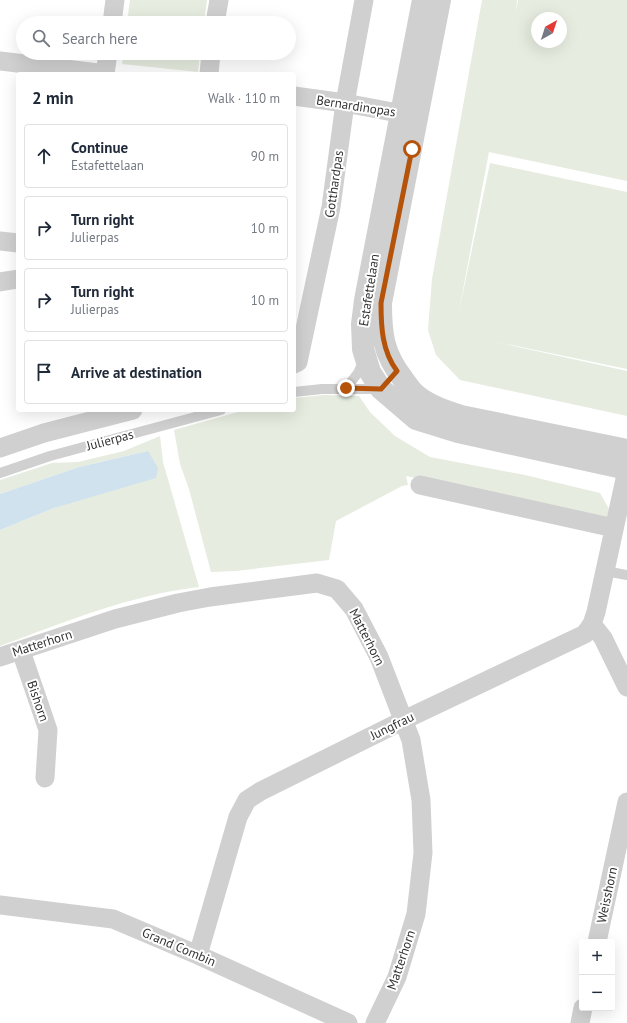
<!DOCTYPE html>
<html lang="en">
<head>
<meta charset="utf-8">
<style>
	body { margin:0; font-family:"PT Sans",sans-serif; background:#f6f6f7; color:#1f2937 }
	.controls { position:absolute; right:12px; bottom:12px; display:grid; overflow:hidden; border-radius:4px; box-shadow:0 4px 16px #0002 }
	.controls button { width:36px; height:36px; display:grid; place-items:center; padding:0; border:0; border-bottom:1px solid #e0e1e3; background:#fff; color:#1f2937; font:20px sans-serif }
	.compass { position:absolute; left:531px; top:12px; width:36px; height:36px; border-radius:50%; background:#fff; box-shadow:0 4px 16px #0002; rotate:39deg }
	.stop { position:absolute; width:12px; height:12px; margin:-9px; border:3px solid #b45309; border-radius:50%; background:#fff }
	.stop.end { background:#b45309; border-color:#fff; box-shadow:0 1px 4px #0008 }
	.list { margin:0; padding:0; list-style:none }
	h2 { display:flex; justify-content:space-between; align-items:center; height:52px; margin:0; padding:0 16px; font-size:17px }
	h2 small { font-size:13px; font-weight:400; color:#747a83 }
	.list li { display:grid; grid-template-columns:26px 1fr auto; gap:12px; align-items:center; box-sizing:border-box; height:64px; margin:0 8px 8px; padding:0 8px; border:1px solid #e0e1e3; border-radius:4px }
	.list b { display:block; font-size:15px; white-space:nowrap }
	.list p { margin:0; font-size:13px; white-space:nowrap; color:#747a83 }
	.list em { font-size:13px; font-style:normal; color:#747a83 }
	.icon { flex:none; width:22px; height:22px; fill:none; stroke:currentColor; stroke-width:2; stroke-linecap:round; stroke-linejoin:round }
	.map { position:relative; flex:none; width:627px; height:1023px; overflow:hidden }
	.search { position:absolute; background:#fff; box-shadow:0 4px 16px #0002; left:16px; top:16px; width:280px; height:44px; display:flex; align-items:center; gap:10px; box-sizing:border-box; padding:0 14px; border-radius:22px; color:#747a83; font-size:15px }
	.panel { position:absolute; background:#fff; box-shadow:0 4px 16px #0002; left:16px; top:72px; width:280px; height:340px; border-radius:4px }
	.map>svg:first-child { display:block }
	.green { fill:#e6ecdf; fill-rule:evenodd }
	.water { fill:#cfe2ee }
	.lines { fill:none; stroke-linecap:round; stroke-linejoin:round }
	.service { stroke:#d0d0d0; stroke-width:10 }
	.minor { stroke:#d0d0d0; stroke-width:19 }
	.tertiary { stroke:#d0d0d0; stroke-width:22 }
	.route { stroke:#b45309; stroke-width:5 }
	.labels { text-anchor:middle; dominant-baseline:central; stroke-width:4; stroke-linejoin:round; paint-order:stroke }
	.street-label { font-size:13px; fill:#333; stroke:#fff }
</style>
</head>
<body>
<div class="map">
<svg width="627" height="1023" viewBox="0 0 627 1023">
	<rect width="100%" height="100%" fill="#fff"/>
	<path class="green" d="M 130,0 L 207,0 L 204,23 L 127,23 Z
		M 482,0 L 517,0 L 516,12 L 518,0 L 627,0 L 627,181 L 489,152 L 458,316 L 490,163 L 627,192 L 627,369 L 478,338 L 627,371 L 627,416 L 460,380 L 436,355 L 428,330 L 432,279 ZM 537,18 L 561,18 L 561,42 L 537,42 Z
		M 124,53 L 200,53 L 198,72 L 122,64 Z
		M 324,395 L 359,396 L 370,412 L 395,436 L 430,457 L 525,475 L 600,493 L 609,509 L 607,518 L 406,476 L 408,485 L 402,486 L 336,521 L 329,560 L 236,571 L 211,572 L 189,489 L 180,464 L 174,430 L 245,410 L 294,410 L 294,398 Z
		M 160,436 L 163,462 L 199,587 C 130,595 65,622 0,646 L 0,530 L 54,508 L 148,451 L 79,467 L 0,494 L 0,480 L 52,463 L 78,462 L 124,451 Z"/>
	<path class="water" d="M 148,451 L 158,468 L 156,478 L 54,508 L 0,530 L 0,494 L 79,467 Z"/>
	<g class="lines">
		<path class="service" d="M 346,388 L 358,373 L 364,360
			M 294,392 L 322,389 L 381,389
			M 0,473 L 50,456 L 221,410
			M 605,571 L 627,575"/>
		<path class="minor" d="M 112,23 L 115,0
			M 215,23 L 219,0
			M 0,61 L 106,74
			M 105,74 L 108,53
			M 209,74 L 211,53
			M 294,96 L 345,103 L 414,116
			M 0,241 L 18,243
			M 0,282 L 18,279
			M 294,364 L 298,362 L 331,207 L 345,103 L 364,0
			M 0,448 L 44,433 L 133,410
			M 420,485 L 614,528
			M 592,624 L 603,638 L 627,687
			M 21,651 L 48,730 L 45,778
			M 0,657 L 115,619 L 178,603 L 210,597 L 317,583 L 337,589 L 354,609 L 379,657 L 411,740 L 421,800 L 423,853 L 416,914 L 397,977 L 375,1023
			M 0,905 L 113,919 L 198,955 L 348,1023
			M 597,942 L 627,802
			M 198,955 L 238,817 L 247,800 L 261,791 L 404,720 L 585,634 L 592,624 L 596,612 L 627,470
			M 580,1023 L 583,1008"/>
		<path class="tertiary" d="M 423,0 L 365,300 L 362,324 L 363,349 L 370,372 L 381,389 L 416,419 L 458,432 L 627,469
			M 440,0 L 381,303 C 381,334 383,353 403,379 C 406,383 410,389 414,393 C 427,405 445,411 461,416 L 627,450"/>
	</g>
	<g class="lines">
		<path class="route" d="M 346,388 L 381,389 L 397,371 C 382,351 381,327 381,303 L 412,149"/>
	</g>
	<g class="labels">
		<g class="street-label">
			<text transform="translate(356 106) rotate(9)">Bernardinopas</text>
			<text transform="translate(334 184) rotate(-82)">Gotthardpas</text>
			<text transform="translate(369 290) rotate(-81)">Estafettelaan</text>
			<text transform="translate(110 440) rotate(-15)">Julierpas</text>
			<text transform="translate(367 637) rotate(63)">Matterhorn</text>
			<text transform="translate(42 643) rotate(-18)">Matterhorn</text>
			<text transform="translate(38 701) rotate(71)">Bishorn</text>
			<text transform="translate(392 726) rotate(-26)">Jungfrau</text>
			<text transform="translate(607 895) rotate(-78)">Weisshorn</text>
			<text transform="translate(179 947) rotate(23)">Grand Combin</text>
			<text transform="translate(401 960) rotate(-71)">Matterhorn</text>
		</g>
	</g>
</svg>
<div class="controls">
<button>+</button>
<button>−</button>
</div>
<svg class="compass" viewBox="-18 -18 36 36"><path d="M0-13l5 13h-10z" fill="#e53935"/><path d="M0 13l5-13h-10z" fill="#747a83"/></svg>
<div class="stop" style="left:412px;top:149px"></div>
<div class="stop end" style="left:346px;top:388px"></div>
<div class="search"><svg class="icon" aria-label="search" viewBox="0 0 24 24"><circle cx="10" cy="10" r="6"/><path d="M15 15l6 6"/></svg>Search here</div>
<section class="panel">
<h2>2 min<small>Walk · 110 m</small></h2>
<ul class="list">
<li><svg class="icon" aria-label="ahead" viewBox="0 0 24 24"><path d="M12 20V5M6 11l6-6 6 6"/></svg><div><b>Continue</b><p>Estafettelaan</p></div><em>90 m</em></li>
<li><svg class="icon" aria-label="right" viewBox="0 0 24 24"><path d="M7 20v-9h11M14 6l5 5-5 5"/></svg><div><b>Turn right</b><p>Julierpas</p></div><em>10 m</em></li>
<li><svg class="icon" aria-label="right" viewBox="0 0 24 24"><path d="M7 20v-9h11M14 6l5 5-5 5"/></svg><div><b>Turn right</b><p>Julierpas</p></div><em>10 m</em></li>
<li><svg class="icon" aria-label="arrive" viewBox="0 0 24 24"><path d="M6 21V4h12l-3 4 3 4H6"/></svg><div><b>Arrive at destination</b></div></li>
</ul>
</section>
</div>
</body>
</html>
